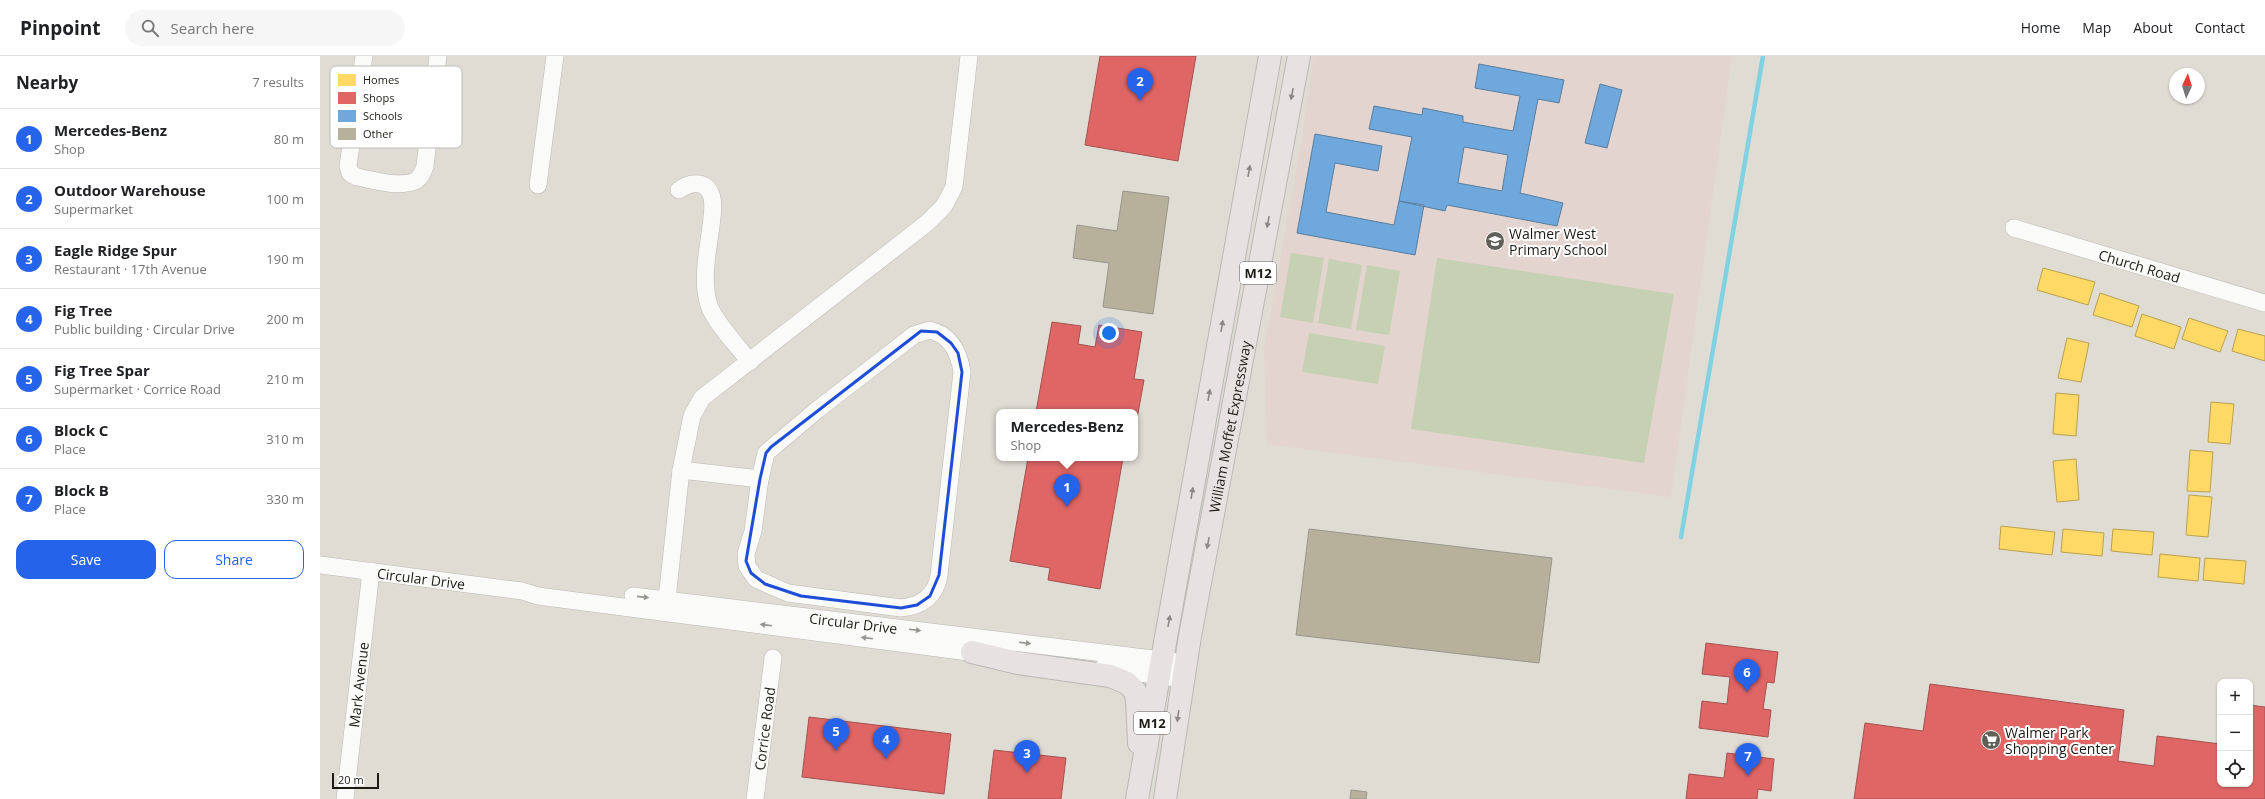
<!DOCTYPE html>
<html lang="en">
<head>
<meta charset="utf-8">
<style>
	body { margin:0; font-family:"Open Sans",sans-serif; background:#f6f6f6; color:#202124 }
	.controls { position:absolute; right:12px; bottom:12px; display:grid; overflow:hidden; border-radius:8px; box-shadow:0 1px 3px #0004 }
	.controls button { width:36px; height:36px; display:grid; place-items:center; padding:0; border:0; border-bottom:1px solid #e0e0e0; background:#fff; color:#202124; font:20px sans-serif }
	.compass { position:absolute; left:1849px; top:12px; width:36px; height:36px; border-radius:50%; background:#fff; box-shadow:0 1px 3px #0004; rotate:4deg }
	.scale { position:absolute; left:12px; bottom:10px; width:47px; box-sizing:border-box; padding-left:4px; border:2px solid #1c1b15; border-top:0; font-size:11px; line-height:14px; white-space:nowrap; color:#1c1b15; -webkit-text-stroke:3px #fff; paint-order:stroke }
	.you { position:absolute; left:789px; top:277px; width:14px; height:14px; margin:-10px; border:3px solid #fff; border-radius:50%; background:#1a73e8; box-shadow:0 0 0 6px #1a73e833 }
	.badge { display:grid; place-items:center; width:26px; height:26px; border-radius:50%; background:#2563eb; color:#fff; font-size:13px; font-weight:700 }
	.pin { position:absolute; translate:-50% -33px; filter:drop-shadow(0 1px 2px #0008) }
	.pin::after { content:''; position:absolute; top:21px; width:14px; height:12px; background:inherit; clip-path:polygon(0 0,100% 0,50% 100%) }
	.popup { position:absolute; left:676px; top:353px; width:142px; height:52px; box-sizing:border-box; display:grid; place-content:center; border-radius:8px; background:#fff; filter:drop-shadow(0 1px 3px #0005); font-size:13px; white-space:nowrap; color:#757577 }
	.popup b { font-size:15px; color:#202124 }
	.popup::after { content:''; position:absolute; left:50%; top:100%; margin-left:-8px; border:8px solid transparent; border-top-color:#fff }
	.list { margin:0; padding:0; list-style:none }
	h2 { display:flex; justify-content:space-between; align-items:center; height:52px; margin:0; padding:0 16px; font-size:17px }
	h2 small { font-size:13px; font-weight:400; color:#757577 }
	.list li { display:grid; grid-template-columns:26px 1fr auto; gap:12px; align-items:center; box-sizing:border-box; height:60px; padding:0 16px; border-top:1px solid #e0e0e0 }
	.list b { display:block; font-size:15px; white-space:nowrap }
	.list p { margin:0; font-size:13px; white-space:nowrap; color:#757577 }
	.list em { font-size:13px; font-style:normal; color:#757577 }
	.actions { display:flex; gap:8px; padding:12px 16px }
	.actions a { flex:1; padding:9px 0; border:1px solid #2563eb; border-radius:12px; text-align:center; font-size:14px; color:#2563eb }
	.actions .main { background:#2563eb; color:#fff }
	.icon { flex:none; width:22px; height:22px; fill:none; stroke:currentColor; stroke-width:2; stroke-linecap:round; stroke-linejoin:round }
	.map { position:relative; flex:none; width:1945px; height:743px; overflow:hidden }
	header { display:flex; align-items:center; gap:24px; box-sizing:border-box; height:56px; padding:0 20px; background:#fff; border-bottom:1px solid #e0e0e0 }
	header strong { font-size:19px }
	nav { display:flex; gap:22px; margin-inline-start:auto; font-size:14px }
	.search { width:280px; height:36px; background:#f6f6f6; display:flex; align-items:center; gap:10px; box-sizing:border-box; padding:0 14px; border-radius:22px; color:#757577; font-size:15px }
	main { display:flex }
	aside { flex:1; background:#fff }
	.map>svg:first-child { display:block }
	.education { fill:#e4d4d0 }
	.green { fill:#c6d0b2 }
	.homes { fill:#ffd966; stroke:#bba04e }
	.shops { fill:#e06666; stroke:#a5504e }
	.schools { fill:#6fa8dc; stroke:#567ea0; fill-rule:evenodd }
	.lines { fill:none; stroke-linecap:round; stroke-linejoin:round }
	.stream { stroke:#80d2e2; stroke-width:4.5 }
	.building { fill:#b7b19c; stroke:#97958f }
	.minor-casing { stroke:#bab9b2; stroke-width:18 }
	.major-casing { stroke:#bab8b4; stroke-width:24 }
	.minor { stroke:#fafaf9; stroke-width:17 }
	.major { stroke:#e8e1e2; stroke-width:22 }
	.oneway { fill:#8c8886 }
	.oneway2 { fill:#969692 }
	.marked { fill:none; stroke:#1d4ed8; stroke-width:3; stroke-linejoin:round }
	.labels { text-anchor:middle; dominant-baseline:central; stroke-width:4; stroke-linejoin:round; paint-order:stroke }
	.shield { fill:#fff; stroke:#605f5b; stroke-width:1 }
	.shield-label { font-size:13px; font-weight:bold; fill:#1c1b15 }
	.poi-label { font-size:14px; fill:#1c1b15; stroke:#fff; text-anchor:start }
	.street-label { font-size:14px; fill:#1c1b15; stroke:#fff }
	.key { fill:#fff; stroke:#bbbbb9; stroke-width:1 }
	.key-label { font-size:11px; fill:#1c1b15 }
</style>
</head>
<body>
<header>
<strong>Pinpoint</strong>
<div class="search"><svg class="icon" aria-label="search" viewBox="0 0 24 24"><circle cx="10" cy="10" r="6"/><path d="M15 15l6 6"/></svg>Search here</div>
<nav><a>Home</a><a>Map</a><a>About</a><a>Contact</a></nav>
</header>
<main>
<aside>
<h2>Nearby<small>7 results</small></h2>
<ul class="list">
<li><span class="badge">1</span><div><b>Mercedes-Benz</b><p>Shop</p></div><em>80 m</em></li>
<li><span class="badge">2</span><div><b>Outdoor Warehouse</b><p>Supermarket</p></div><em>100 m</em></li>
<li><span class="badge">3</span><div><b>Eagle Ridge Spur</b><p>Restaurant · 17th Avenue</p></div><em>190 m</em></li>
<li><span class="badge">4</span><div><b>Fig Tree</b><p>Public building · Circular Drive</p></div><em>200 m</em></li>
<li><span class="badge">5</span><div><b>Fig Tree Spar</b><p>Supermarket · Corrice Road</p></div><em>210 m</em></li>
<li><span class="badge">6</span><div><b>Block C</b><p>Place</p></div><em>310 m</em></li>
<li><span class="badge">7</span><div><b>Block B</b><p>Place</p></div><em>330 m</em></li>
</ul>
<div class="actions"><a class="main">Save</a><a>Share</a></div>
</aside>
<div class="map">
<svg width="1945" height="743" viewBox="0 0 1945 743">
	<rect width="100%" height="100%" fill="#dfdcd4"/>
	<path class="education" d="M 993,0 L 1412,0 L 1351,441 L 947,388 L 944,293 L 983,76 Z"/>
	<path class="green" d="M 971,197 L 1004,202 L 993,267 L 960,261 Z
		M 1117,202 L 1354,238 L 1324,407 L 1091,373 Z
		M 1009,203 L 1042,209 L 1031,273 L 998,267 Z
		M 1047,209 L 1080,215 L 1069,279 L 1036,274 Z
		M 989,277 L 1065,290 L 1058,328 L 982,316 Z"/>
	<path class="homes" d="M 1723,212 L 1775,226 L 1768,249 L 1717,234 Z
		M 1780,237 L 1819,250 L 1812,271 L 1773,259 Z
		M 1822,258 L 1861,271 L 1854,293 L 1815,280 Z
		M 1869,262 L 1908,275 L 1900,296 L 1862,283 Z
		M 1918,273 L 1945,280 L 1945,305 L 1912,295 Z
		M 1747,282 L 1769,287 L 1761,326 L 1738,322 Z
		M 1736,337 L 1759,339 L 1756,380 L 1733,378 Z
		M 1891,346 L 1914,348 L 1910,388 L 1888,386 Z
		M 1870,394 L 1893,396 L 1890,436 L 1867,435 Z
		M 1756,403 L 1759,444 L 1737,446 L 1733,405 Z
		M 1869,439 L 1892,441 L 1888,481 L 1866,479 Z
		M 1681,470 L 1735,476 L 1732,499 L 1679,493 Z
		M 1743,473 L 1784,477 L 1782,500 L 1741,496 Z
		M 1793,473 L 1834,476 L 1832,499 L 1791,495 Z
		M 1840,498 L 1880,502 L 1878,525 L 1838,521 Z
		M 1885,502 L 1926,505 L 1924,528 L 1883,524 Z"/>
	<path class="shops" d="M 780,0 L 876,0 L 858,105 L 765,89 Z
		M 732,266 L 761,270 L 758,288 L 775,291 L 779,269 L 822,276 L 814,323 L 824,324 L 815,374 L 815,356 L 716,356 Z
		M 708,402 L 803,402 L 780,533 L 728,524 L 730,512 L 690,505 Z
		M 1386,587 L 1458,596 L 1454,627 L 1447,626 L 1443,653 L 1451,654 L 1448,681 L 1379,672 L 1382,645 L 1407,648 L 1410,621 L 1382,618 Z
		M 1610,628 L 1804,654 L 1798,705 L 1834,710 L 1837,680 L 1900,688 L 1900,728 L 1930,728 L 1930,649 L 1945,651 L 1945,743 L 1534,743 L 1545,667 L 1603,675 Z
		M 489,661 L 631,678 L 624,738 L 482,721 Z
		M 674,694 L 746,702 L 741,743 L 668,743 Z
		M 1407,697 L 1454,703 L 1451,735 L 1438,733 L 1437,743 L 1366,743 L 1369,718 L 1404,722 Z"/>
	<path class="schools" d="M 1159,8 L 1244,24 L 1239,47 L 1218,43 L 1200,137 L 1243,147 L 1237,170 L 1127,149 L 1125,155 L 1079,145 L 1092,81 L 1049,73 L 1054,50 L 1102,59 L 1103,52 L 1143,60 L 1143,66 L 1193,75 L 1200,40 L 1155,32 ZM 1144,91 L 1188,99 L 1182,135 L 1138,127 Z
		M 1280,28 L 1302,34 L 1287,92 L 1265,87 Z
		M 995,78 L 1062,90 L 1058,115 L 1015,107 L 1006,156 L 1074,169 L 1079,145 L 1104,149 L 1095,199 L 977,177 Z"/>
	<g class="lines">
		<path class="stream" d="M 1361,481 L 1443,0"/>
	</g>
	<path class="building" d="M 803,135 L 849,141 L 833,258 L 783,251 L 789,207 L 753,202 L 757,169 L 797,175 Z
		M 989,473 L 1232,502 L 1219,607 L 976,579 Z
		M 1031,734 L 1047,736 L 1046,743 L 1030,743 Z"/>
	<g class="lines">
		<g class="minor-casing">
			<g id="minor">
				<path d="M 44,0 L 28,110 L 30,117 L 37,121 C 53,124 78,132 95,125 C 101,122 103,116 105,110 L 118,0"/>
				<path d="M 218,129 L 235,0"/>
				<path d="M 359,134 C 371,125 388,124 392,142 C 394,151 392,161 391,170 C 388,194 381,225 389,249 C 395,267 418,290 430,306"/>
				<path id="s1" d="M 1694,172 L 1945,247"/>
				<path d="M 609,274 C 630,278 639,296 642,316 L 619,519 C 616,540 602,550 581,552 L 468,537 L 436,523 L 427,510 L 426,498 L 433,475 L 440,423 L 446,397 L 497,354 L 594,279 Z"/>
				<path d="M 361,414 L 440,423"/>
				<path id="s2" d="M 0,509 L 202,535 L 218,540 L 664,598"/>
				<path id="s3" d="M 313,540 L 866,607"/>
				<path d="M 347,543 L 361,414 L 372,360 L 382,342 L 607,167 L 624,150 L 634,131 L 649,0"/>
				<path d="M 783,612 L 864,623"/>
				<path id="s4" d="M 25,743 L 51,515"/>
				<path id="s5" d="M 435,743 L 453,602"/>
			</g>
		</g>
		<g class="major-casing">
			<g id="major">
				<path d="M 652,596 L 698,607 L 790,620 L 807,627 L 815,635 L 817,644 L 819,687"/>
				<path d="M 817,743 L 950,0"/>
				<path id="s6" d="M 845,743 L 870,580 L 979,0"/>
			</g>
		</g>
		<use href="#minor" class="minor"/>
		<use href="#major" class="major"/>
	</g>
	<defs><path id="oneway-solid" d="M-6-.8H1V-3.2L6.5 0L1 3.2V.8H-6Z"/></defs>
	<g class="oneway">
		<use href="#oneway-solid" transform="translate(972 38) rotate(101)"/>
		<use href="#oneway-solid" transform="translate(929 115) rotate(-80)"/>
		<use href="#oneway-solid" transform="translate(948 166) rotate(101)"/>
		<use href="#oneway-solid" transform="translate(902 270) rotate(-80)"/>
		<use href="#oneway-solid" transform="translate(889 339) rotate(-80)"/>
		<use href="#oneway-solid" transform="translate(872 437) rotate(-80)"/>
		<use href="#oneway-solid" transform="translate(888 487) rotate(101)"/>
		<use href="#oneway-solid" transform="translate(849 565) rotate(-80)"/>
		<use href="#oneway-solid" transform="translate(858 660) rotate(98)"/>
	</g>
	<g class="oneway2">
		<use href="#oneway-solid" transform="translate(323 541) rotate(6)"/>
		<use href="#oneway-solid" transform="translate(446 569) rotate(-173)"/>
		<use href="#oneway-solid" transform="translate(595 574) rotate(7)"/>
		<use href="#oneway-solid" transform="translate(547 582) rotate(-173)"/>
		<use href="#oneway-solid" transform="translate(705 587) rotate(7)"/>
	</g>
	<path class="marked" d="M 601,275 L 617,276 L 631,287 L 638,297 L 642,316 L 619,519 L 610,540 L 597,549 L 581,552 L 481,540 L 445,528 L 431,517 L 426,505 L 440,423 L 446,397 L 451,391 Z"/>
	<defs>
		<g id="school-disc" transform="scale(1)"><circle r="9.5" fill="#605f58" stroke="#fff"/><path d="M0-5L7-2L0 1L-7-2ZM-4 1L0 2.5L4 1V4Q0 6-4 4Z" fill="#fff"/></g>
		<g id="supermarket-disc" transform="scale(1)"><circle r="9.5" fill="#605f58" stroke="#fff"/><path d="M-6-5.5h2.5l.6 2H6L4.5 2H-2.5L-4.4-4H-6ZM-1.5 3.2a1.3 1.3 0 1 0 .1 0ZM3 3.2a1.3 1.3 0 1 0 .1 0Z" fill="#fff"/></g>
	</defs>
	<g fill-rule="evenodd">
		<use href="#school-disc" x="1175" y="185"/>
		<use href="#supermarket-disc" x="1671" y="684"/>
	</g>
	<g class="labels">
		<g class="shield">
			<rect x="920" y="206" width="36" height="22" rx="3"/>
			<rect x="814" y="656" width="36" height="22" rx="3"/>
		</g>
		<g class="shield-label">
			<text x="938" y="217">M12</text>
			<text x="832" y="667">M12</text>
		</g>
		<g class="poi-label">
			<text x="1189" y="177">Walmer West<tspan x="1189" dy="16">Primary School</tspan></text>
			<text x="1685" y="676">Walmer Park<tspan x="1685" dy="16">Shopping Center</tspan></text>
		</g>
		<g class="street-label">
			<text stroke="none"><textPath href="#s1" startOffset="131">Church Road</textPath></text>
			<text stroke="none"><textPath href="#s6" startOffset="378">William Moffet Expressway</textPath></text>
			<text stroke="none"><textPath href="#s2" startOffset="102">Circular Drive</textPath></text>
			<text stroke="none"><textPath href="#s3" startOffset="222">Circular Drive</textPath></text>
			<text stroke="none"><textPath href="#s4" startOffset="115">Mark Avenue</textPath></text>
			<text stroke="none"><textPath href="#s5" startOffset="71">Corrice Road</textPath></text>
		</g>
	</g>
	<rect x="10" y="10" width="132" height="82" rx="6" class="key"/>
	<rect x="18" y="18" width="18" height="12" fill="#ffd966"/>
	<rect x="18" y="36" width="18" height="12" fill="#e06666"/>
	<rect x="18" y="54" width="18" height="12" fill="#6fa8dc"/>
	<rect x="18" y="72" width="18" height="12" fill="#b7b19c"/>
	<g class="key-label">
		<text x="43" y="28">Homes</text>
		<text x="43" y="46">Shops</text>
		<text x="43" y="64">Schools</text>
		<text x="43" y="82">Other</text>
	</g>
</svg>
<div class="controls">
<button>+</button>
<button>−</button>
<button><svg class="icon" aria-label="locate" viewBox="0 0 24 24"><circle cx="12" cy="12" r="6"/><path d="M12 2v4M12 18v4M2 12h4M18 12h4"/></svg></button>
</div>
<svg class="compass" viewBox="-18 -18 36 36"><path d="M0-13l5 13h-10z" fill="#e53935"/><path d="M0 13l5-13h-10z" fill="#757577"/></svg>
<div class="scale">20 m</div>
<div class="you"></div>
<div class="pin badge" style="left:747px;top:451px">1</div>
<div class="popup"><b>Mercedes-Benz</b>Shop</div>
<div class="pin badge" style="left:820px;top:45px">2</div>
<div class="pin badge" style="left:707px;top:717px">3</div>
<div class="pin badge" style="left:566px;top:703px">4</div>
<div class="pin badge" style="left:516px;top:695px">5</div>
<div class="pin badge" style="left:1427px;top:636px">6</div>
<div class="pin badge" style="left:1428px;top:720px">7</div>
</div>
</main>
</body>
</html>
